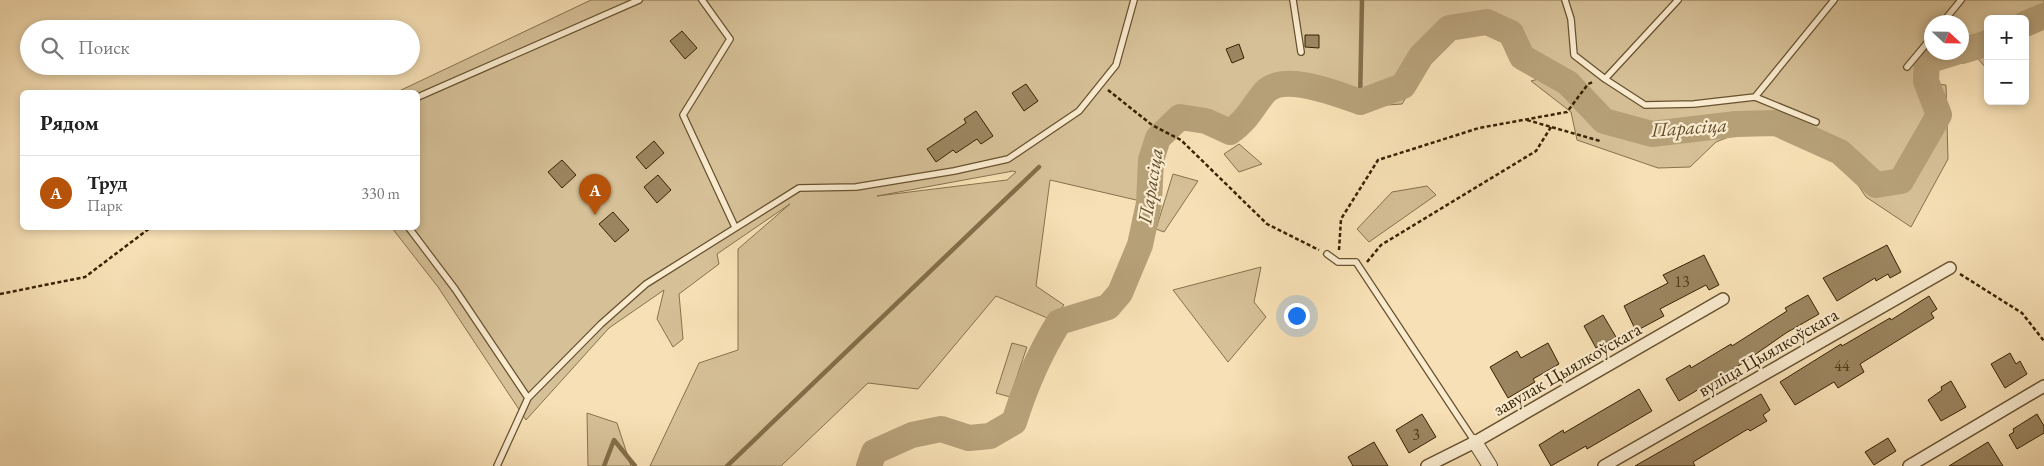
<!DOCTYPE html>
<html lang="ru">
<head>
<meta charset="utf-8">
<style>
	body { margin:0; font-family:"EB Garamond",serif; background:#f6f6f6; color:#222 }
	.controls { position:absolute; right:15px; top:15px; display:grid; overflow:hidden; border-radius:8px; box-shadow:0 2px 8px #0003 }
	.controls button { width:45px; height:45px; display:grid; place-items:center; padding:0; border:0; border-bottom:1px solid #e0e0e0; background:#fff; color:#222; font:25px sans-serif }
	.compass { position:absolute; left:1924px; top:15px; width:45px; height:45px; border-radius:50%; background:#fff; box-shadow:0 2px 8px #0003; rotate:112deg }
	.you { position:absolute; left:1296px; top:315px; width:18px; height:18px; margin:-12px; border:4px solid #fff; border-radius:50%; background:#1a73e8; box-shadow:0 0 0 8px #1a73e833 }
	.badge { display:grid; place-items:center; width:32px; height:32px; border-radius:50%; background:#b45309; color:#fff; font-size:16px; font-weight:700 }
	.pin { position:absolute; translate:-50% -41px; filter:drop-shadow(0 1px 2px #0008) }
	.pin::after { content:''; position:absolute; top:26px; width:18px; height:15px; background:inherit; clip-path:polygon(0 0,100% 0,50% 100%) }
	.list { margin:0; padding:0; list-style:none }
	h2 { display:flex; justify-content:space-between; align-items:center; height:65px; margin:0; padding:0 20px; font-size:21px }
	h2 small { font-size:16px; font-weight:400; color:#767676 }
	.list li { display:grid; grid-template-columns:32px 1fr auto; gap:15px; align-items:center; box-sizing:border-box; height:75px; padding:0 20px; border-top:1px solid #e0e0e0 }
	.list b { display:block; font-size:19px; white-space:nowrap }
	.list p { margin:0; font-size:16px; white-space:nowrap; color:#767676 }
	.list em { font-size:16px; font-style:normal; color:#767676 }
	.icon { flex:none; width:28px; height:28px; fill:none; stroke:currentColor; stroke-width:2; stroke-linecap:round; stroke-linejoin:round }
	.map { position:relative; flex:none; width:2044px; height:466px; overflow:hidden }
	.search { position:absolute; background:#fff; box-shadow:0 2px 8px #0003; left:20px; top:20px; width:400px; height:55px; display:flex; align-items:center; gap:12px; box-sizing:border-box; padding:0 18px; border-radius:28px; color:#767676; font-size:19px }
	.panel { position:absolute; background:#fff; box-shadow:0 2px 8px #0003; left:20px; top:90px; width:400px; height:140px; border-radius:8px }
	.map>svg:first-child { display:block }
	.green { fill:#d6c097; stroke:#86724d; fill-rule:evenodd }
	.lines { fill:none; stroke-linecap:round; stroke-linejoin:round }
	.stream { stroke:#836e49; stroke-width:4.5 }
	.river { stroke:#b6a078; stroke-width:26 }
	.building { fill:#9b8560; stroke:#372303 }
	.service-casing { stroke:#675230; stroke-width:8 }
	.minor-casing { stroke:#675230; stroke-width:14 }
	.tertiary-casing { stroke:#675230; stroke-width:16 }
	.path { stroke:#372303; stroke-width:2.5; stroke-dasharray:4 2.5; stroke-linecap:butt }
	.service { stroke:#faebcf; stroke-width:5.5 }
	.minor { stroke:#faebcf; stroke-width:11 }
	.tertiary { stroke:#faebcf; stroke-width:14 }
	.labels { text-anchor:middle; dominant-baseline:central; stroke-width:4.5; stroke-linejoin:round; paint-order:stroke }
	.number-label { font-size:16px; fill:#503c1a }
	.street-label { font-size:19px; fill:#372303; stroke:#faebcf }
	.water-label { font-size:20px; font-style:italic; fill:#634f2c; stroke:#faebcf }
</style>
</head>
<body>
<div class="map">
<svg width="2044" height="466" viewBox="0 0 2044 466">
	<rect width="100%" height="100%" fill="#f7e0b5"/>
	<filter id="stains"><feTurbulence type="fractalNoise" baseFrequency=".004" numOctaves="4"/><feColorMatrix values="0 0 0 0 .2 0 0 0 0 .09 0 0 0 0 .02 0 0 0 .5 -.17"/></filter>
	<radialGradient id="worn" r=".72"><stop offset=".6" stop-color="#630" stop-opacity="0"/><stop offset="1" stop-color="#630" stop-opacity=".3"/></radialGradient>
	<path class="green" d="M 591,0 L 2044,0 L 2044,16 L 2025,24 L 2025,19 L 1988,19 L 1987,69 L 1970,50 L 1962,51 L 1962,22 L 1932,22 L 1932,52 L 1956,53 L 1948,54 L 1935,69 L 1931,59 L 1927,61 L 1926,83 L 1946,85 L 1948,159 L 1911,227 L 1866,197 L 1846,167 L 1828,147 L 1776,123 L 1764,123 L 1716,142 L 1690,167 L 1658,168 L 1577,140 L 1571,112 L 1531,81 L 1553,75 L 1522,57 L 1511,33 L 1491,24 L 1482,23 L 1457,27 L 1431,57 L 1402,104 L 1343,108 L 1310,87 L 1287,83 L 1267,90 L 1241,125 L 1230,132 L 1206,121 L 1180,117 L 1158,138 L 1151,160 L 1149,203 L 1050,180 L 1036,286 L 1064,305 L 1052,320 L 996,296 L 918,389 L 868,383 L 781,466 L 650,466 L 699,363 L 738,350 L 738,249 L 790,204 L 717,254 L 719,264 L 679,294 L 683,339 L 673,347 L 657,319 L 664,290 L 609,328 L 526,420 L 438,287 L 392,228 L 418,228 L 418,92 L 397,92 ZM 1013,171 L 1016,172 L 1007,180 L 877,196 Z
		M 1239,144 L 1262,164 L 1239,172 L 1224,154 Z
		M 1173,174 L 1198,181 L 1164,232 L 1156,229 Z
		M 1427,186 L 1436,195 L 1369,242 L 1357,229 L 1392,192 Z
		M 1261,267 L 1254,302 L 1266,317 L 1228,362 L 1173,290 Z
		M 1012,343 L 1027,347 L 1010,397 L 996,393 Z
		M 587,413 L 617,423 L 631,466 L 588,466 Z"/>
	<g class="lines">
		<path class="stream" d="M 1360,102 L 1362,0
			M 604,466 L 614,440 L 635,466
			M 727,466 L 1039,167"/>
		<path class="river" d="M 2025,24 L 2044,16
			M 1962,51 L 1988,43
			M 869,466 L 874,452 L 912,435 L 941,429 L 969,438 L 990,436 L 1014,422 C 1025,387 1039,354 1059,322 L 1108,307 L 1120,293 L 1140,245 L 1149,203 L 1151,160 L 1158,138 L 1180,117 L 1206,121 L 1230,132 C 1247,121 1252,107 1265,92 C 1284,72 1338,94 1360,102 L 1403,86 L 1421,56 L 1449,28 L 1487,22 L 1511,33 L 1522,57 L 1568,83 L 1604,121 L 1652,134 L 1736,124 L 1776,123 L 1840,152 L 1876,185 L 1901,181 L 1939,115 L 1926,81 L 1927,61 L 1956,52"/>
	</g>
	<path class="building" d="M 682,31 L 697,48 L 685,59 L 670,41 Z
		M 1305,35 L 1319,35 L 1319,48 L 1305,47 Z
		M 1239,44 L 1244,58 L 1232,63 L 1226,49 Z
		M 1026,84 L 1038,101 L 1024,111 L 1012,93 Z
		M 976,111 L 993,136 L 981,144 L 977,139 L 956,153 L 953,150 L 936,162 L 927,149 L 966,123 L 964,119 Z
		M 654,141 L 664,153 L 646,169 L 636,157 Z
		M 562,160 L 576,175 L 562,188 L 548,172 Z
		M 658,175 L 671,190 L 657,203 L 644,187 Z
		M 613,212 L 629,230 L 615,242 L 599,224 Z
		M 1887,245 L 1901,272 L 1890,278 L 1888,274 L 1876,281 L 1875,278 L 1837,301 L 1823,278 Z
		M 1704,255 L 1719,285 L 1709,290 L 1706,285 L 1660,309 L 1664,316 L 1636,331 L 1624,306 L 1668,283 L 1663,275 Z
		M 1808,295 L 1819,314 L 1786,333 L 1743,363 L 1679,401 L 1666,379 L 1690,365 L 1691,368 L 1731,344 L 1732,346 L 1787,311 L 1785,308 Z
		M 1929,296 L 1937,309 L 1931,313 L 1934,318 L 1860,364 L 1864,372 L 1838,388 L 1834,382 L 1795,405 L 1780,382 L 1841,344 L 1842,346 L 1890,318 L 1891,320 Z
		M 1603,315 L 1616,337 L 1596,348 L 1584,326 Z
		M 1548,343 L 1559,364 L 1533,379 L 1535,382 L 1508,398 L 1490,367 L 1517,351 L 1521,358 Z
		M 2010,353 L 2016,364 L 2020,361 L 2027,374 L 2005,388 L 1991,364 Z
		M 1951,381 L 1966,407 L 1941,421 L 1928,400 L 1942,390 L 1941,387 Z
		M 1639,389 L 1652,411 L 1587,449 L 1586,446 L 1551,466 L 1539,445 L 1563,430 L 1564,433 Z
		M 1761,394 L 1770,410 L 1763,415 L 1767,421 L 1750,431 L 1748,429 L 1693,462 L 1695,466 L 1635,466 Z
		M 1422,414 L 1436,437 L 1409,453 L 1396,430 Z
		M 2037,414 L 2044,426 L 2044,433 L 2017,449 L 2009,435 L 2014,432 L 2013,429 Z
		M 1888,438 L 1896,451 L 1874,465 L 1865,452 Z
		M 1374,442 L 1388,466 L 1353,466 L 1348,457 Z
		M 1988,442 L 2003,466 L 1949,466 Z"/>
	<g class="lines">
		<g class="service-casing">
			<path id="service" d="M 702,0 L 730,39 L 683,115 L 735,227
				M 1293,0 L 1301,52
				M 1565,0 L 1571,19 L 1574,55 L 1605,79 L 1645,105 L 1694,104 L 1755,97 L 1816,122
				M 1943,22 L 1961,0
				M 1907,67 L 1932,37
				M 1605,79 L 1678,0
				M 418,97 L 639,0
				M 1755,97 L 1834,0
				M 409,228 L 455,289 L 528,398
				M 1327,254 L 1338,262 L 1356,262 L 1475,442
				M 497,466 L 528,398 L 601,324 L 646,284 L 799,188 L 856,187 L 954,171 L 1008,159 L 1079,111 L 1116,65 L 1134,0"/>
		</g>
		<g class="minor-casing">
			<path id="minor" d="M 1427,466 L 1475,442 L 1723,299
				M 1604,466 L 1950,268
				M 1909,466 L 2044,386"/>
		</g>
		<g class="tertiary-casing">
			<path id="tertiary" d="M 1475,442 L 1490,466"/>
		</g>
		<path class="path" d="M 1108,90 L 1152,125 L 1181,140 L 1267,224 L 1319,250
			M 1527,120 L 1600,141
			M 1339,250 L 1341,219 L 1378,160 L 1479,128 L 1567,112 L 1588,84 L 1593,82
			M 1367,262 L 1381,245 L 1536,151 L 1551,127
			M 1960,274 L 2022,313 L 2044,341
			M 0,294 L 85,277 L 150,228"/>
		<use href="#service" class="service"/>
		<use href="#minor" class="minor"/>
		<use href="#tertiary" class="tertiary"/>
	</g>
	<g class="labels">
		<g class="number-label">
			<text x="1682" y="281">13</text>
			<text x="1842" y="365">44</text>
			<text x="1416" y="434">3</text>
		</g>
		<g class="street-label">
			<text transform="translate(1768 352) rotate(-30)">вуліца Цыялкоўскага</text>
			<text transform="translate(1567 369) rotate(-30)">завулак Цыялкоўскага</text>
		</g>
		<g class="water-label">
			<text transform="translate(1689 127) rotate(-4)">Парасіца</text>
			<text transform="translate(1150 186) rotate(-81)">Парасіца</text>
		</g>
	</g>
	<rect width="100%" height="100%" filter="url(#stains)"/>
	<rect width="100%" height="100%" fill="url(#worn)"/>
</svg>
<div class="controls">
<button>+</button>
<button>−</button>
</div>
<svg class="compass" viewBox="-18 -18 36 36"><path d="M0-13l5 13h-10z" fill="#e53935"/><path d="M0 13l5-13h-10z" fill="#767676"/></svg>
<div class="you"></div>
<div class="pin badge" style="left:595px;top:215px">A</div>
<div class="search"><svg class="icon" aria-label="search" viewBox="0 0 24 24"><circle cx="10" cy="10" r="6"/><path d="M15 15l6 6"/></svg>Поиск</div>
<section class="panel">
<h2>Рядом<small></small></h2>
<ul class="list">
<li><span class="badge">A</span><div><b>Труд</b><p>Парк</p></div><em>330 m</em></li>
</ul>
</section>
</div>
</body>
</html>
